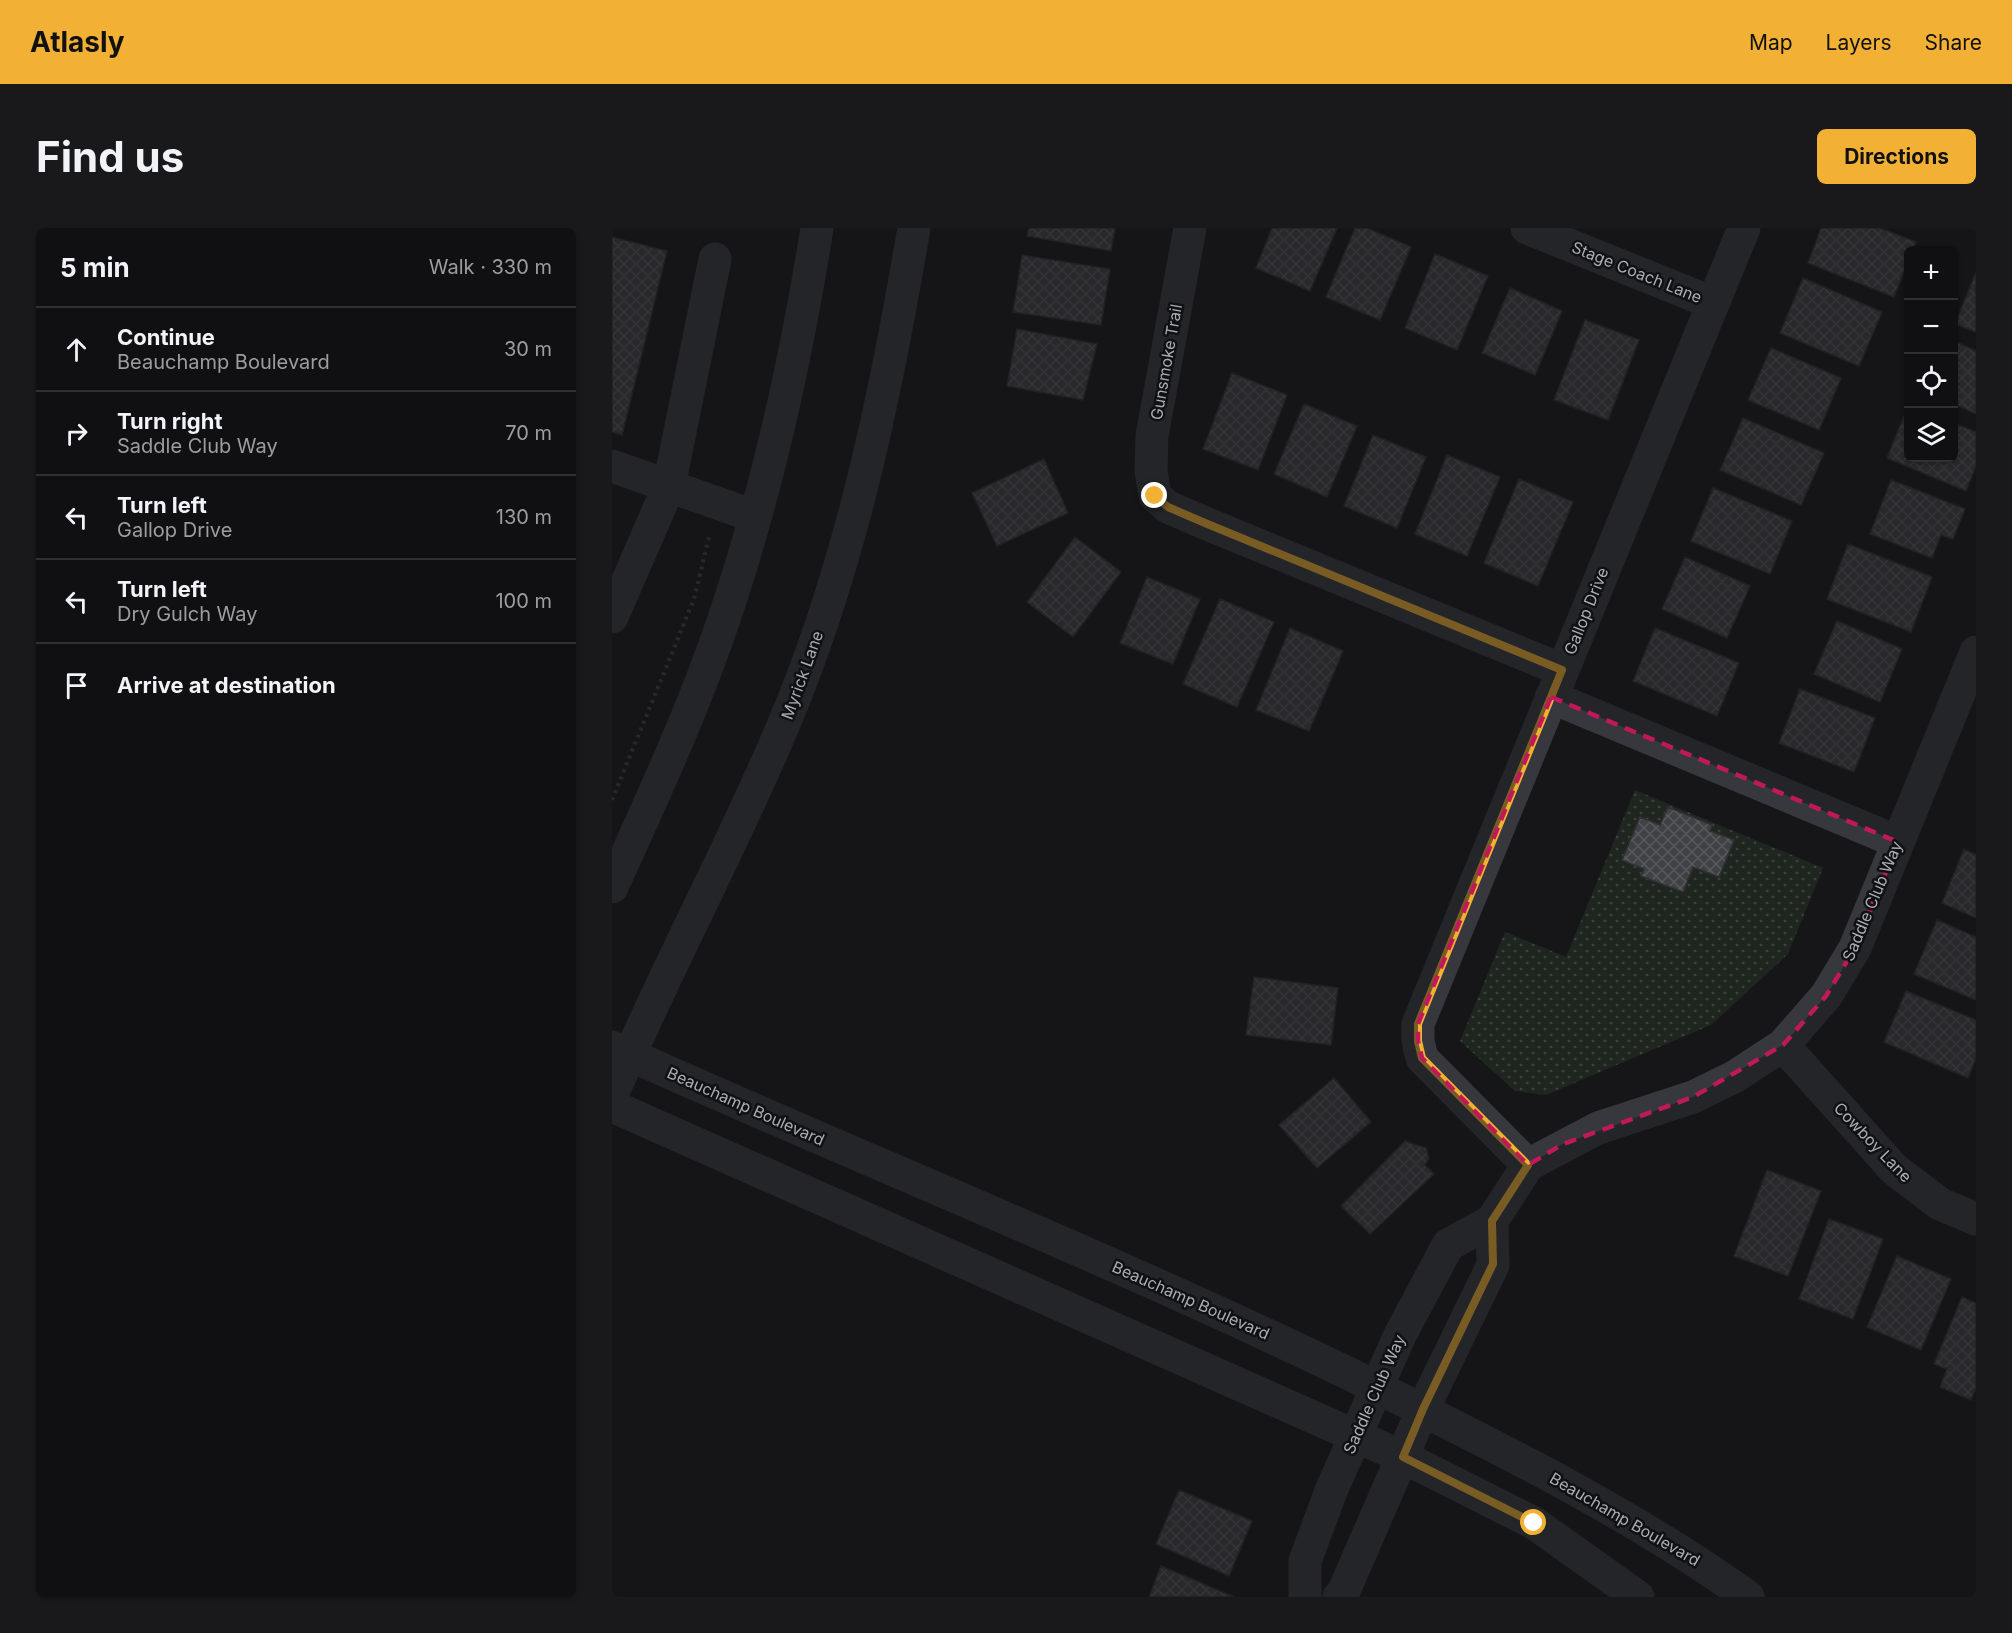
<!DOCTYPE html>
<html lang="en">
<head>
<meta charset="utf-8">
<style>
	body { margin:0; font-family:Inter,sans-serif; background:#19191b; color:#f1f3f6 }
	.controls { position:absolute; right:18px; top:18px; display:grid; overflow:hidden; border-radius:9px; box-shadow:0 2px 4px #0004 }
	.controls button { width:54px; height:54px; display:grid; place-items:center; padding:0; border:0; border-bottom:2px solid #303032; background:#101012; color:#f1f3f6; font:30px sans-serif }
	.stop { position:absolute; width:18px; height:18px; margin:-14px; border:4px solid #f2b134; border-radius:50%; background:#fff }
	.stop.end { background:#f2b134; border-color:#fff; box-shadow:0 2px 6px #0008 }
	.list { margin:0; padding:0; list-style:none }
	h2 { display:flex; justify-content:space-between; align-items:center; height:78px; margin:0; padding:0 24px; font-size:26px }
	h2 small { font-size:20px; font-weight:400; color:#9c9d9f }
	.list li { display:grid; grid-template-columns:39px 1fr auto; gap:18px; align-items:center; box-sizing:border-box; height:84px; padding:0 24px; border-top:2px solid #303032 }
	.list b { display:block; font-size:22px; white-space:nowrap }
	.list p { margin:0; font-size:20px; white-space:nowrap; color:#9c9d9f }
	.list em { font-size:20px; font-style:normal; color:#9c9d9f }
	.icon { flex:none; width:33px; height:33px; fill:none; stroke:currentColor; stroke-width:2; stroke-linecap:round; stroke-linejoin:round }
	.map { position:relative; flex:none; width:1364px; height:1369px; overflow:hidden; border-radius:9px }
	header { display:flex; align-items:center; gap:36px; box-sizing:border-box; height:84px; padding:0 30px; background:#f2b134; color:#111 }
	header strong { font-size:28px }
	nav { display:flex; gap:33px; margin-inline-start:auto; font-size:21px }
	.intro { display:flex; align-items:center; justify-content:space-between; box-sizing:border-box; height:144px; padding:0 36px }
	h1 { margin:0; font-size:42px }
	.button { padding:15px 27px; border-radius:9px; background:#f2b134; color:#111; font-size:21px; font-weight:700 }
	main { display:flex; gap:36px; padding:0 36px }
	aside { flex:1; background:#101012; border-radius:9px; box-shadow:0 2px 4px #0004 }
	.map>svg:first-child { display:block }
	.park { fill:url(#park-dots) }
	.building { fill:url(#building-cross-hatch); stroke:#303034; stroke-width:1.5 }
	.lines { fill:none; stroke-linecap:round; stroke-linejoin:round }
	.path { stroke:#3d3f44; stroke-width:4; stroke-dasharray:3 4.5; stroke-linecap:butt }
	.minor { stroke:#37383d; stroke-width:33 }
	.route { stroke:#f2b134; stroke-width:8 }
	.marked { fill:none; stroke:#c2185b; stroke-width:4.5; stroke-dasharray:12 8; stroke-linejoin:round }
	.labels { text-anchor:middle; dominant-baseline:central; stroke-width:5; stroke-linejoin:round; paint-order:stroke }
	.street-label { font-size:16px; fill:#a8adb8; stroke:#111113 }
</style>
</head>
<body>
<header>
<strong>Atlasly</strong>
<nav><a>Map</a><a>Layers</a><a>Share</a></nav>
</header>
<div class="intro"><h1>Find us</h1><a class="button">Directions</a></div>
<main>
<aside>
<h2>5 min<small>Walk · 330 m</small></h2>
<ul class="list">
<li><svg class="icon" aria-label="ahead" viewBox="0 0 24 24"><path d="M12 20V5M6 11l6-6 6 6"/></svg><div><b>Continue</b><p>Beauchamp Boulevard</p></div><em>30 m</em></li>
<li><svg class="icon" aria-label="right" viewBox="0 0 24 24"><path d="M7 20v-9h11M14 6l5 5-5 5"/></svg><div><b>Turn right</b><p>Saddle Club Way</p></div><em>70 m</em></li>
<li><svg class="icon" aria-label="left" viewBox="0 0 24 24"><path d="M17 20v-9H6M10 6l-5 5 5 5"/></svg><div><b>Turn left</b><p>Gallop Drive</p></div><em>130 m</em></li>
<li><svg class="icon" aria-label="left" viewBox="0 0 24 24"><path d="M17 20v-9H6M10 6l-5 5 5 5"/></svg><div><b>Turn left</b><p>Dry Gulch Way</p></div><em>100 m</em></li>
<li><svg class="icon" aria-label="arrive" viewBox="0 0 24 24"><path d="M6 21V4h12l-3 4 3 4H6"/></svg><div><b>Arrive at destination</b></div></li>
</ul>
</aside>
<div class="map">
<svg width="1364" height="1369" viewBox="0 0 1364 1369">
	<defs>
		<pattern id="park-dots" width="8" height="8" patternUnits="userSpaceOnUse" patternTransform="scale(1.5)"><rect width="8" height="8" fill="#1e261f"/><path d="M2 2h.1M6 6h.1" fill="none" stroke="#3c433d" stroke-width="1.8" stroke-linecap="round"/></pattern>
		<pattern id="building-cross-hatch" width="8" height="8" patternUnits="userSpaceOnUse" patternTransform="scale(1.5)"><rect width="8" height="8" fill="#404145"/><path d="M0 0l8 8M0 8l8-8" fill="none" stroke="#595a5e"/></pattern>
	</defs>
	<rect width="100%" height="100%" fill="#161618"/>
	<path class="park" d="M 1023,562 L 1211,640 L 1176,726 L 1099,797 L 934,867 L 903,863 L 848,813 L 893,704 L 954,729 Z"/>
	<path class="building" d="M 417,0 L 503,0 L 499,23 L 415,8 Z
		M 660,0 L 725,0 L 698,63 L 644,40 Z
		M 743,0 L 755,0 L 799,19 L 768,92 L 714,69 Z
		M 1209,0 L 1268,0 L 1304,14 L 1300,22 L 1296,22 L 1296,33 L 1282,69 L 1196,35 Z
		M 0,9 L 55,23 L 10,207 L 0,204 Z
		M 823,26 L 876,48 L 845,122 L 793,100 Z
		M 410,27 L 498,41 L 489,97 L 401,84 Z
		M 1364,44 L 1364,104 L 1343,96 Z
		M 1191,50 L 1270,84 L 1247,138 L 1168,105 Z
		M 898,60 L 950,83 L 923,147 L 870,125 Z
		M 973,92 L 1027,112 L 996,192 L 942,172 Z
		M 405,101 L 485,116 L 471,172 L 395,158 Z
		M 1342,113 L 1364,123 L 1364,186 L 1342,176 Z
		M 1159,120 L 1229,150 L 1207,202 L 1136,172 Z
		M 620,145 L 675,167 L 646,242 L 591,221 Z
		M 692,176 L 745,198 L 715,269 L 662,246 Z
		M 1296,178 L 1296,230 L 1342,230 L 1342,195 L 1364,204 L 1364,238 L 1354,263 L 1275,230 Z
		M 1131,190 L 1212,225 L 1189,277 L 1108,242 Z
		M 761,207 L 814,229 L 785,300 L 732,278 Z
		M 835,227 L 888,249 L 855,328 L 803,306 Z
		M 432,231 L 456,285 L 385,318 L 360,265 Z
		M 907,251 L 961,274 L 926,358 L 872,335 Z
		M 1279,252 L 1353,281 L 1341,311 L 1329,307 L 1320,330 L 1258,306 Z
		M 1101,260 L 1180,293 L 1158,346 L 1079,313 Z
		M 463,309 L 509,344 L 461,409 L 415,374 Z
		M 1236,316 L 1320,349 L 1299,404 L 1215,371 Z
		M 1073,329 L 1138,358 L 1115,410 L 1050,381 Z
		M 535,349 L 588,371 L 561,436 L 508,415 Z
		M 608,371 L 662,394 L 625,479 L 571,456 Z
		M 1225,393 L 1290,421 L 1268,474 L 1202,446 Z
		M 678,400 L 731,423 L 697,503 L 644,482 Z
		M 1043,400 L 1127,435 L 1105,488 L 1021,453 Z
		M 1188,461 L 1263,490 L 1242,544 L 1167,515 Z
		M 1056,579 L 1100,597 L 1098,603 L 1122,612 L 1107,649 L 1081,639 L 1071,664 L 1029,648 L 1032,641 L 1010,632 L 1028,589 L 1048,597 Z
		M 1352,621 L 1364,627 L 1364,690 L 1330,675 Z
		M 1325,692 L 1364,709 L 1364,772 L 1302,746 Z
		M 642,749 L 726,760 L 719,817 L 634,807 Z
		M 1294,763 L 1364,792 L 1364,830 L 1356,850 L 1272,814 Z
		M 722,850 L 759,894 L 705,940 L 667,897 Z
		M 793,913 L 814,920 L 817,930 L 813,937 L 822,946 L 758,1006 L 729,978 Z
		M 1155,942 L 1209,963 L 1176,1048 L 1122,1028 Z
		M 1217,991 L 1271,1011 L 1241,1091 L 1187,1071 Z
		M 1285,1028 L 1339,1051 L 1309,1122 L 1255,1099 Z
		M 1350,1069 L 1364,1075 L 1364,1160 L 1359,1172 L 1328,1159 L 1335,1141 L 1322,1136 Z
		M 567,1262 L 640,1293 L 617,1348 L 544,1316 Z
		M 549,1338 L 622,1369 L 537,1369 Z"/>
	<g class="lines">
		<path class="path" d="M 0,572 L 82,371 L 98,305"/>
		<path class="minor" d="M 578,0 L 540,208 L 539,243 L 543,268 L 556,279 L 593,295 L 950,442
			M 915,0 L 1101,75
			M 0,238 L 57,258 L 103,31
			M 0,389 L 57,258 L 142,288
			M 939,469 L 1286,614
			M 0,659 C 37,577 75,496 105,411 C 152,278 183,139 205,0
			M 1171,817 L 1282,941 L 1328,976 L 1364,991
			M 0,819 C 253,933 511,1035 760,1157 C 889,1221 1019,1285 1136,1369
			M 0,867 C 52,745 116,627 168,505 C 237,345 273,172 302,0
			M 0,878 L 791,1229 L 922,1295 L 1026,1369
			M 916,937 L 810,830 L 806,813 L 806,796 L 1132,0
			M 693,1369 L 693,1333 L 719,1263 L 788,1107 L 836,1017 L 880,993 L 916,937 L 986,900 L 1081,869 L 1122,849 L 1171,817 L 1214,768 L 1243,720 L 1364,424
			M 727,1369 L 731,1365 L 811,1181 L 881,1037 L 880,993"/>
	</g>
	<g class="lines">
		<path class="route" d="M 543,268 L 556,279 L 593,295 L 950,442 L 806,796 L 806,813 L 810,830 L 916,937 L 880,993 L 881,1036 L 811,1181 L 791,1229 L 922,1295"/>
	</g>
	<path d="M0 0H1364V1369H0ZM 939,469 L 1286,614 L 1243,720 L 1214,768 L 1171,817 L 1081,869 L 951,916 L 916,937 L 810,830 L 806,813 L 806,796 Z" fill="#161618" fill-opacity=".55" fill-rule="evenodd"/>
	<path class="marked" d="M 939,469 L 1286,614 L 1243,720 L 1214,768 L 1171,817 L 1081,869 L 951,916 L 916,937 L 810,830 L 806,813 L 806,796 Z"/>
	<g class="labels">
		<g class="street-label">
			<text transform="translate(1025 44) rotate(22)">Stage Coach Lane</text>
			<text transform="translate(554 134) rotate(-80)">Gunsmoke Trail</text>
			<text transform="translate(974 383) rotate(-68)">Gallop Drive</text>
			<text transform="translate(190 447) rotate(-70)">Myrick Lane</text>
			<text transform="translate(1260 673) rotate(-67)">Saddle Club Way</text>
			<text transform="translate(134 878) rotate(24)">Beauchamp Boulevard</text>
			<text transform="translate(1261 914) rotate(46)">Cowboy Lane</text>
			<text transform="translate(579 1072) rotate(24)">Beauchamp Boulevard</text>
			<text transform="translate(762 1166) rotate(-66)">Saddle Club Way</text>
			<text transform="translate(1013 1291) rotate(30)">Beauchamp Boulevard</text>
		</g>
	</g>
</svg>
<div class="controls">
<button>+</button>
<button>−</button>
<button><svg class="icon" aria-label="locate" viewBox="0 0 24 24"><circle cx="12" cy="12" r="6"/><path d="M12 2v4M12 18v4M2 12h4M18 12h4"/></svg></button>
<button><svg class="icon" aria-label="layers" viewBox="0 0 24 24"><path d="M12 4l9 5-9 5-9-5zM3 14l9 5 9-5"/></svg></button>
</div>
<div class="stop" style="left:922px;top:1295px"></div>
<div class="stop end" style="left:543px;top:268px"></div>
</div>
</main>
</body>
</html>
